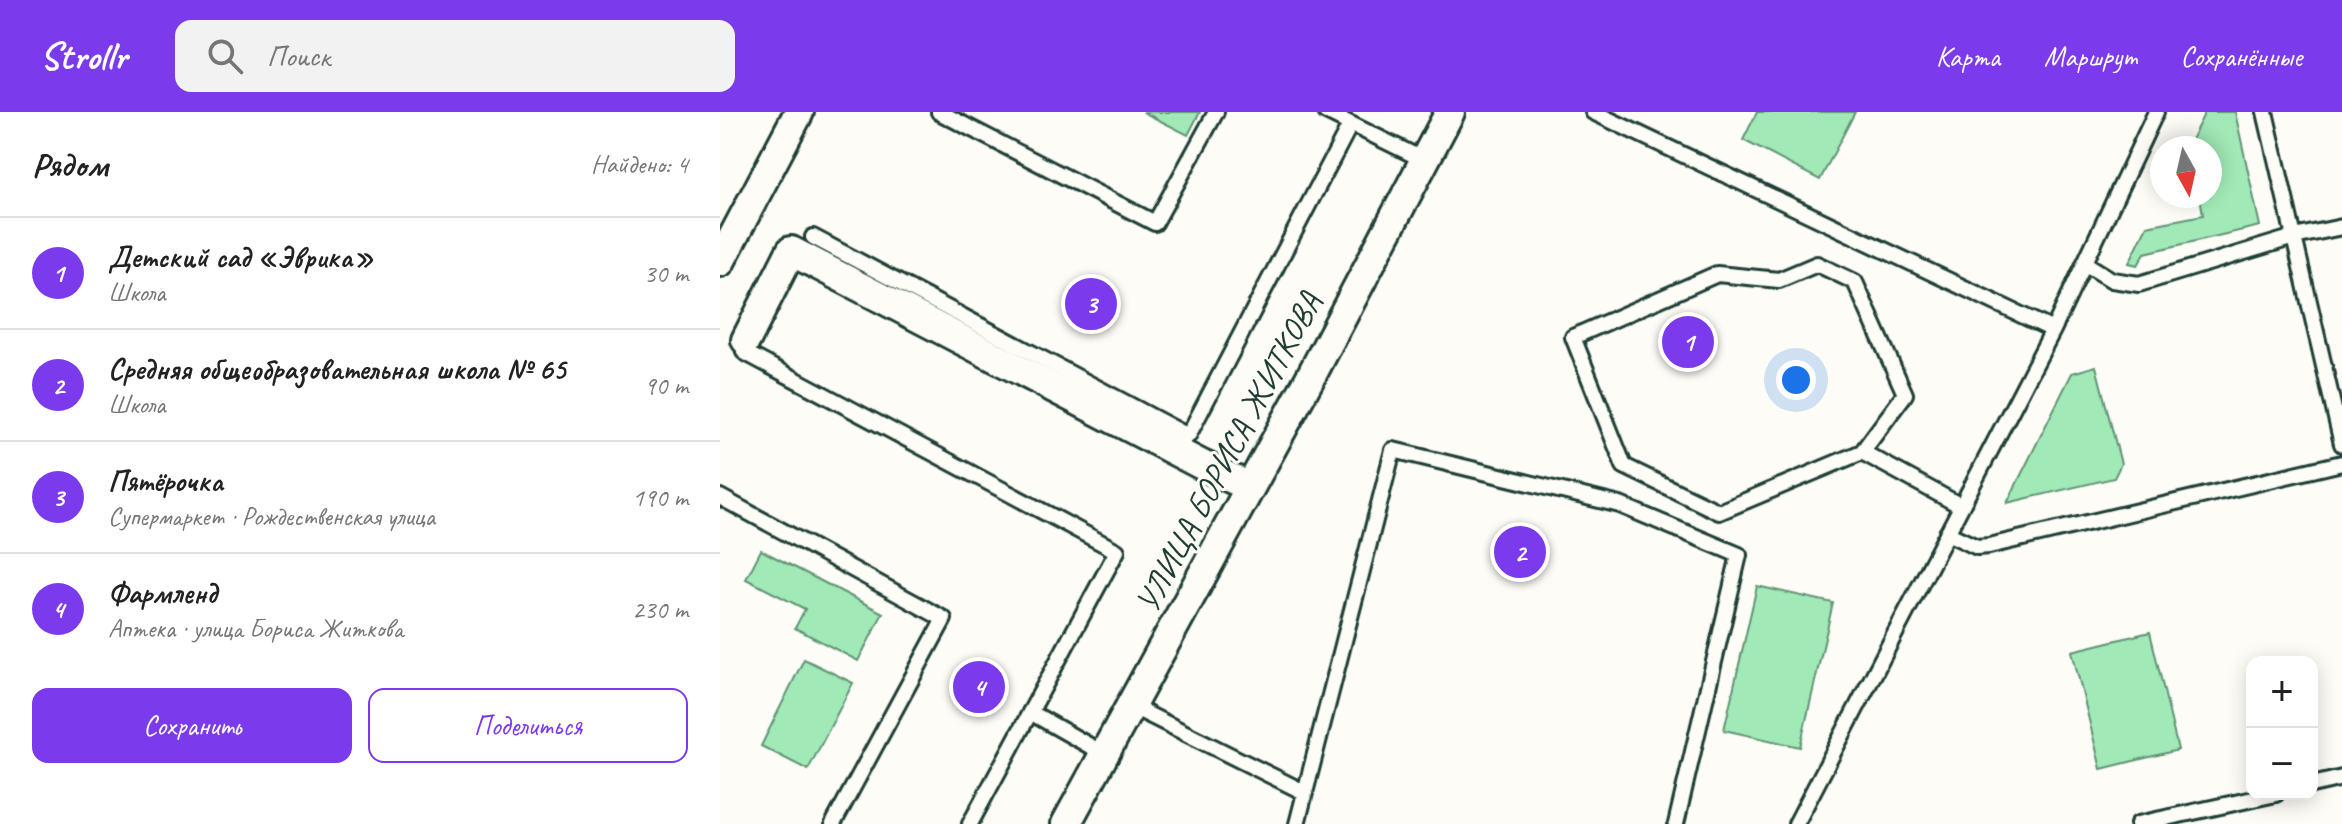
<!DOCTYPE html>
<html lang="ru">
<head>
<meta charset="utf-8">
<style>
	body { margin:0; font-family:Caveat,sans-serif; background:#f2f2f2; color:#222 }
	.controls { position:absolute; right:24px; bottom:24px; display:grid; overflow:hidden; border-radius:16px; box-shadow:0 4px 20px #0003 }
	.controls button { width:72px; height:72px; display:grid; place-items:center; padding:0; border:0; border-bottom:2px solid #e0e0e0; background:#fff; color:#222; font:40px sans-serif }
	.compass { position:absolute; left:1430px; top:24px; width:72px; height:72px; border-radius:50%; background:#fff; box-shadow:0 4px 20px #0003; rotate:172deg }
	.you { position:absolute; left:1076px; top:268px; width:28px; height:28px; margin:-20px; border:6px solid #fff; border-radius:50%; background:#1a73e8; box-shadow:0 0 0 12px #1a73e833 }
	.badge { display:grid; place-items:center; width:52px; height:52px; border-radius:50%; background:#7c3aed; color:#fff; font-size:26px; font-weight:700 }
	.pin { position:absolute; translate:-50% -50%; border:4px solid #fff; box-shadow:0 2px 8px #0006 }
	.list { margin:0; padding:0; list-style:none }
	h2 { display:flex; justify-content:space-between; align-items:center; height:104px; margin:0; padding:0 32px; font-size:34px }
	h2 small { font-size:26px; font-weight:400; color:#767676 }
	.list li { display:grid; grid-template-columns:52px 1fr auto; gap:24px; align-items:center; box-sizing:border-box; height:112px; padding:0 32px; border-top:2px solid #e0e0e0 }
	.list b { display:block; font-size:30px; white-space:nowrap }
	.list p { margin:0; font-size:26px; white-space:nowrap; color:#767676 }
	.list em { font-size:26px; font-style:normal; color:#767676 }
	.actions { display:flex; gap:16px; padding:24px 32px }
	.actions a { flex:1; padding:18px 0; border:2px solid #7c3aed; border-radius:16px; text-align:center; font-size:28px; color:#7c3aed }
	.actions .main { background:#7c3aed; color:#fff }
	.icon { flex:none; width:44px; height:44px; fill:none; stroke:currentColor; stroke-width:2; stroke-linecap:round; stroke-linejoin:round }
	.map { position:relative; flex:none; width:1622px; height:712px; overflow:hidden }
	header { display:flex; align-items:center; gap:48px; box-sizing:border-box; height:112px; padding:0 40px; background:#7c3aed; color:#fff }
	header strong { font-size:38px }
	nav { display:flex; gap:44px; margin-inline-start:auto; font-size:28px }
	.search { width:560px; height:72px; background:#f2f2f2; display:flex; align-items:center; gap:20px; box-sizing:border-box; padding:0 28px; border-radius:16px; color:#767676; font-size:30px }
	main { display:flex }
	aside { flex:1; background:#fff }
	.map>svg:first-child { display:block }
	.green { fill:#a1e9b6; stroke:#609375; stroke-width:2 }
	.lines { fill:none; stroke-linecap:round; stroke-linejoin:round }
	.lane-casing { stroke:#1f3d34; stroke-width:20 }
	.street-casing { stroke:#1f3d34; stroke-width:34 }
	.lane { stroke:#fdfcf7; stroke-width:14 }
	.street { stroke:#fdfcf7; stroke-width:28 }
	.labels { text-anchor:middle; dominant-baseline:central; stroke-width:6; stroke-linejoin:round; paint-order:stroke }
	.street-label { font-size:34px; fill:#1f3d34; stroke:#fdfcf7 }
</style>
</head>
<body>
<header>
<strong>Strollr</strong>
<div class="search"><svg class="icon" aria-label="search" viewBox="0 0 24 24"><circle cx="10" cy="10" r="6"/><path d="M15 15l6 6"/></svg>Поиск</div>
<nav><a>Карта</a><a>Маршрут</a><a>Сохранённые</a></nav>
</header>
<main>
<aside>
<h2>Рядом<small>Найдено: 4</small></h2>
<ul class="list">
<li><span class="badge">1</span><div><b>Детский сад «Эврика»</b><p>Школа</p></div><em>30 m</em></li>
<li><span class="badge">2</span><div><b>Средняя общеобразовательная школа № 65</b><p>Школа</p></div><em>90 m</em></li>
<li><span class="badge">3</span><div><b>Пятёрочка</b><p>Супермаркет · Рождественская улица</p></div><em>190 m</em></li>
<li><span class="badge">4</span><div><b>Фармленд</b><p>Аптека · улица Бориса Житкова</p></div><em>230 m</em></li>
</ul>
<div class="actions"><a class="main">Сохранить</a><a>Поделиться</a></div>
</aside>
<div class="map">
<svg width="1622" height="712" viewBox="0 0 1622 712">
	<rect width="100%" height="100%" fill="#fdfcf7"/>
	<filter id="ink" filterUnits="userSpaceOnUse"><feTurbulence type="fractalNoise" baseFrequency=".0125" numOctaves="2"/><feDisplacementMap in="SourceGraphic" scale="16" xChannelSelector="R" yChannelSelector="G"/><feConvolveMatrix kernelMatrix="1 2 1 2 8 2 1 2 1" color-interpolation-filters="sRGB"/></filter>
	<g filter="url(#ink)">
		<path class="green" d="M 423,0 L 480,0 L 468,23 Z
			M 1037,0 L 1135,0 L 1100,68 L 1023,28 Z
			M 1485,0 L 1515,0 L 1540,114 L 1425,141 L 1418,153 L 1409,151 L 1427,114 L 1483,103 L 1480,84 L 1490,84 L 1490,36 L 1467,36 Z
			M 1376,254 L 1401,352 L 1394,366 L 1287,391 L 1352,261 Z
			M 41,438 L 163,501 L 138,549 L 75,516 L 85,497 L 26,467 Z
			M 1037,474 L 1113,491 L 1080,635 L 1004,618 Z
			M 1430,520 L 1458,638 L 1381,657 L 1352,539 Z
			M 84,547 L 133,571 L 88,658 L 41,634 Z"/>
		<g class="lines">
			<g class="lane-casing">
				<path id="lane" d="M 219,0 L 435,111 L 496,0
					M 606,0 L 704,48
					M 873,0 L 1333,218
					M 1545,0 L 1622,332
					M 93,125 L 468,324 L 630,13
					M 1366,152 L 1392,168 L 1419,172 L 1574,125 L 1622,115
					M 24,240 L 397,439 L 250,712
					M 1142,340 L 1185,282 L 1135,170 L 1097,152 L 1059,168 L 997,162 L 853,225 L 904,354 L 999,400 L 1142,340 L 1241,394
					M 0,385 L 224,507 L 113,712
					M 1227,421 L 1257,435 L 1269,434 L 1622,351
					M 411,594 L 584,680
					M 310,600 L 384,642
					M 1592,673 L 1622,666
					M 577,712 L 673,338 L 900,393 L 1019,443 L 956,712
					M 1076,712 L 1333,218 L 1436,0
					M 1418,712 L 1556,682"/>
			</g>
			<g class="street-casing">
				<path id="street" d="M 0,150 L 79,0
					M 26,228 L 71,139 L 482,353 L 530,375
					M 346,712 L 590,266 L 730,0"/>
			</g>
			<use href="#lane" class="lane"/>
			<use href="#street" class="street"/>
		</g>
	</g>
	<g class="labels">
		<g class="street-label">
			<text transform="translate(508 340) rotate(-62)">УЛИЦА БОРИСА ЖИТКОВА</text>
		</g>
	</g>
</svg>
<div class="controls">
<button>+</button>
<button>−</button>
</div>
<svg class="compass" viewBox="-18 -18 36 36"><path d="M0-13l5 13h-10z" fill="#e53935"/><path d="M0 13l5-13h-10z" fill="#767676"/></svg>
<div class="you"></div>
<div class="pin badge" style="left:968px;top:230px">1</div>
<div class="pin badge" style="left:800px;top:440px">2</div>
<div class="pin badge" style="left:371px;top:192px">3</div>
<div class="pin badge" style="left:259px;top:575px">4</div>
</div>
</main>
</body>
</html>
